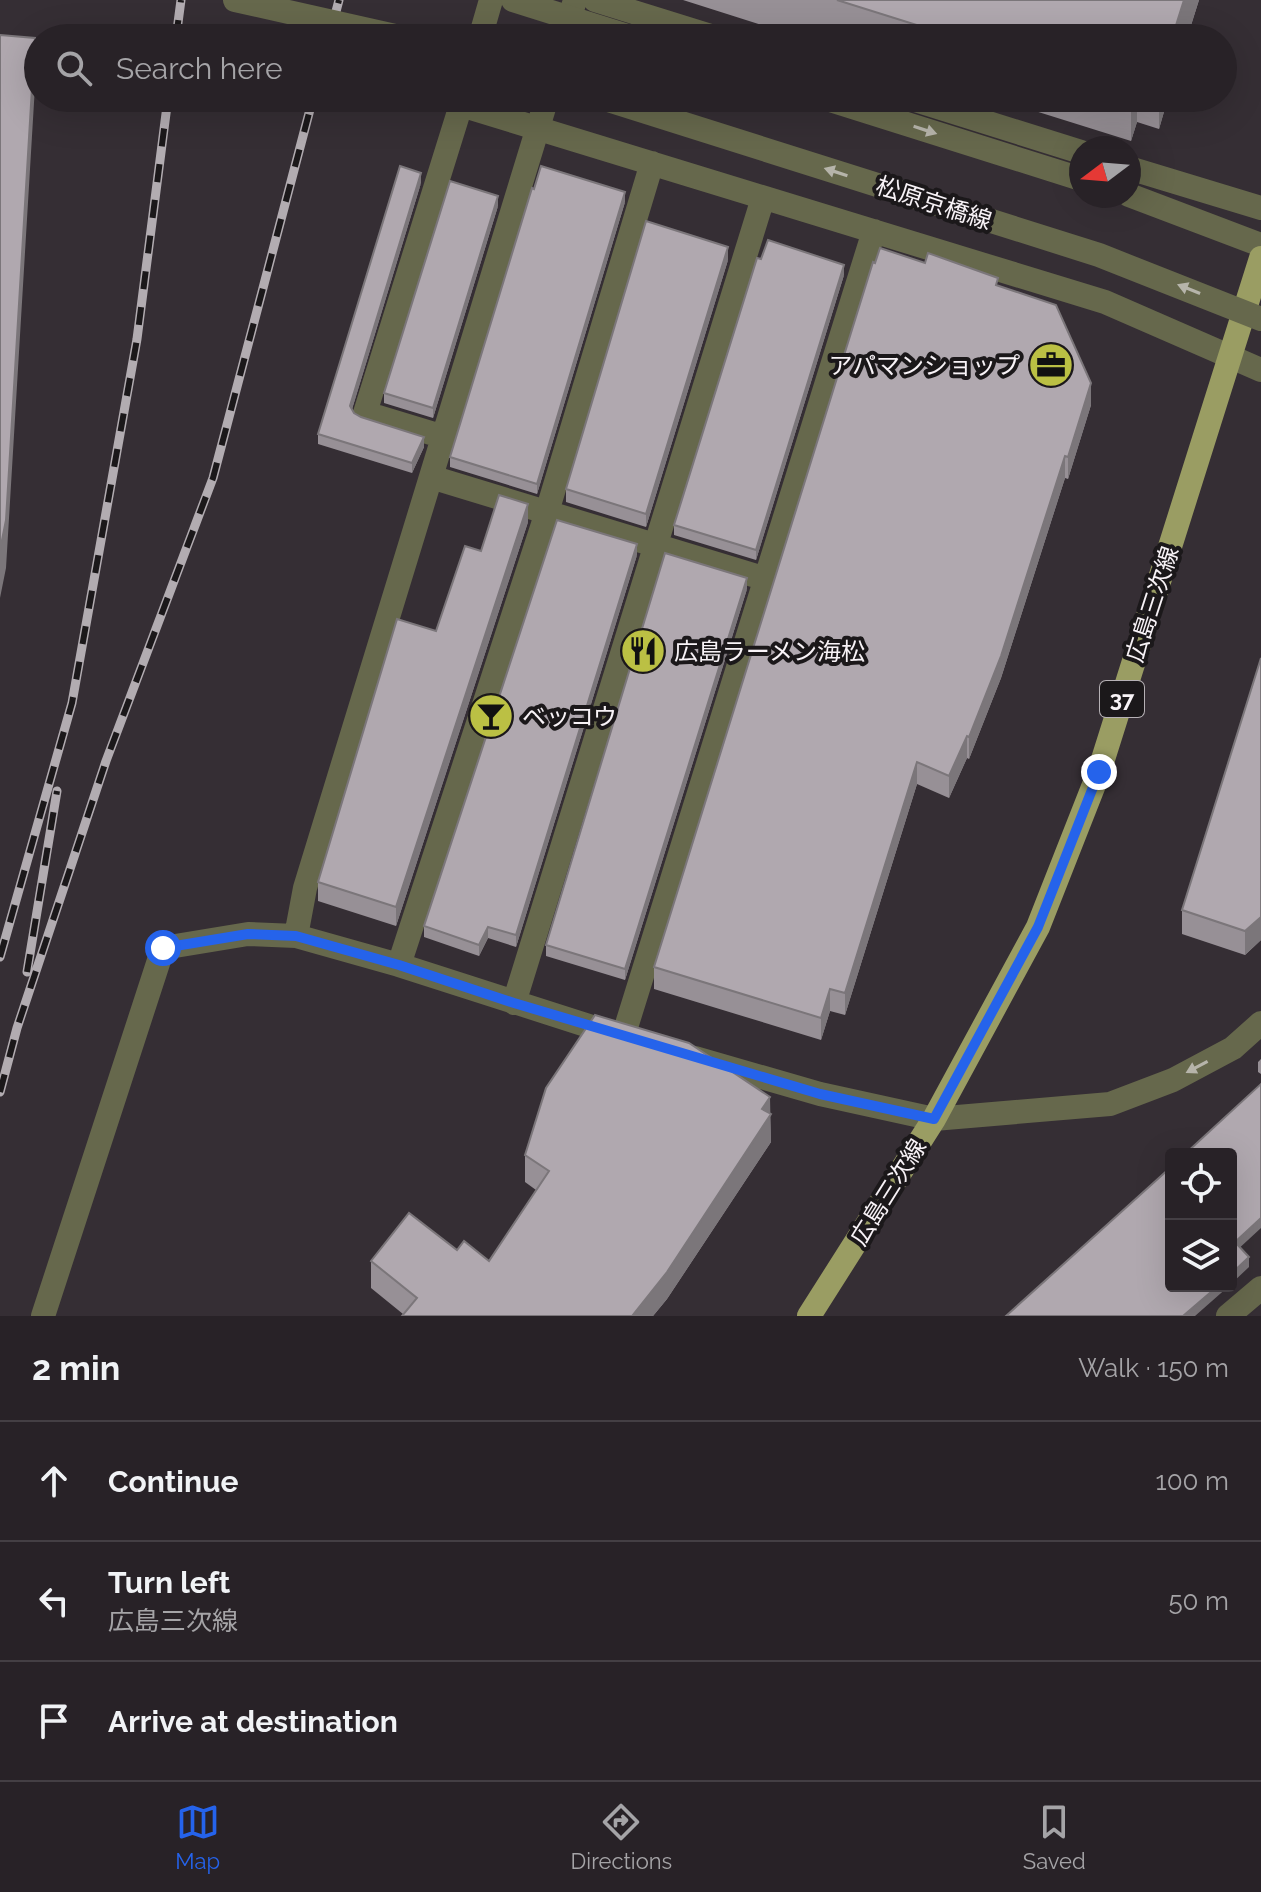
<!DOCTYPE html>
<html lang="en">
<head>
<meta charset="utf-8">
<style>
	body { margin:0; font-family:Raleway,"Noto Sans JP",sans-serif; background:#302a2f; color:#f1f3f6 }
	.controls { position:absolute; right:24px; bottom:24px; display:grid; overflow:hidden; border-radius:8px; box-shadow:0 8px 32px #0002 }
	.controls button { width:72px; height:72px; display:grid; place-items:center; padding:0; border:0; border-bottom:2px solid #443f44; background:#282227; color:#f1f3f6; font:40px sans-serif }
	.compass { position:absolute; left:1069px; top:136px; width:72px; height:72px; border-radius:50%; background:#282227; box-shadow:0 8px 32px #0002; rotate:254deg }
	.stop { position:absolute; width:24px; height:24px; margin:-18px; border:6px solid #2563eb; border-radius:50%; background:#fff }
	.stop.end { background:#2563eb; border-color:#fff; box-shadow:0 2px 8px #0008 }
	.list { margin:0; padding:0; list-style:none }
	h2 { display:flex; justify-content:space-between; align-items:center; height:104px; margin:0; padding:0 32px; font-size:34px }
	h2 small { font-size:26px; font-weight:400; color:#a5a4a7 }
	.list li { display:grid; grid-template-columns:52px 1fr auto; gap:24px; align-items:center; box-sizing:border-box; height:120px; padding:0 32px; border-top:2px solid #443f44 }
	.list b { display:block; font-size:30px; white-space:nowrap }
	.list p { margin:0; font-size:26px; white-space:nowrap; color:#a5a4a7 }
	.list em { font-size:26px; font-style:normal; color:#a5a4a7 }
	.icon { flex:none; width:44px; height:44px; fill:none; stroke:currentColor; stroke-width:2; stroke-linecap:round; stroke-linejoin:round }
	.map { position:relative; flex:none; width:1261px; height:1316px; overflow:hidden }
	.search { position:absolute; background:#282227; box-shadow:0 8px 32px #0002; left:24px; right:24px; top:24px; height:88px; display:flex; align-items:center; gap:20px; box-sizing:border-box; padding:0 28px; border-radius:44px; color:#a5a4a7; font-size:30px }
	.sheet { height:464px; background:#282227 }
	nav { display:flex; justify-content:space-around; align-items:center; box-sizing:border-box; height:112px; border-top:2px solid #443f44; background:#282227; font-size:22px; color:#a5a4a7 }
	nav a { display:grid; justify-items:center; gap:4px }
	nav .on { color:#2563eb }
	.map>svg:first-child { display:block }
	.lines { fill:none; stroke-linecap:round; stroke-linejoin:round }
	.minor { stroke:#66684c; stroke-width:24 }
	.major { stroke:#9a9d63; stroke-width:24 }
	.rail-casing { stroke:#b2acb1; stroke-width:9 }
	.rail { stroke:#1b181a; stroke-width:6; stroke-dasharray:18; stroke-linecap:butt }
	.minor-bridge { stroke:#66684c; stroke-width:24 }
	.wall { fill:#979096 }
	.shaded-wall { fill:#7b767a }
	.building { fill:#b0a8af; stroke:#7b767a; stroke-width:2 }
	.oneway { fill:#b6b4aa }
	.route { stroke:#2563eb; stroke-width:10 }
	.labels { text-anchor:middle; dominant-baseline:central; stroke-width:8; stroke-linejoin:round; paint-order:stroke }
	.shield { fill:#1b181a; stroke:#b6b1b5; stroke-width:2 }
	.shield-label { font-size:22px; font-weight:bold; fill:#f8f3f7 }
	.street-label { font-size:24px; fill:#f8f3f7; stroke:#1b181a }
	.poi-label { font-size:24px; fill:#f8f3f7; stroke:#1b181a; text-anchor:start }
</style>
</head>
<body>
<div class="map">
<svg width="1261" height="1316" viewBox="0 0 1261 1316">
	<rect width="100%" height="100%" fill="#352e34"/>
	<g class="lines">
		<path class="minor" d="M 595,0 L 717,38
			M 480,38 L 491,0
			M 564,38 L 575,0
			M 463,98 L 461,105 L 1105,302 L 1261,370
			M 824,98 L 1081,179
			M 909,98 L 1081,152
			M 1129,168 L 1261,208
			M 1129,195 L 1261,245
			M 444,437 L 365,413 L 461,105
			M 431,477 L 766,579
			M 296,936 L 305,888 L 547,98
			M 399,965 L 547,512 L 652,163
			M 514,1003 L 763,198
			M 623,1037 L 874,231
			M 695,1058 L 820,1094 L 934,1119 L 1110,1104 L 1173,1080 L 1233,1048 L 1261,1023
			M 43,1316 L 163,948 L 248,934 L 296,936 L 399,965 L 617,1035
			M 1228,1316 L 1261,1288"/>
		<path class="major" d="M 809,1316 L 934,1119 L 1038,927 L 1099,772 L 1261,258"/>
		<g class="rail-casing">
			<path id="rail" d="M 176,38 L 181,0
				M 329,38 L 339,0
				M 0,957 L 72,703 L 137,339 L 168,98
				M 27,972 L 57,791
				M 0,1092 L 17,1028 L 106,761 L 213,478 L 313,98"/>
		</g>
		<use href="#rail" class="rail"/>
		<path class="minor-bridge" d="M 235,0 L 404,38
			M 513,0 L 634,38
			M 602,98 L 1099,255 L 1261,319"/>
	</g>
	<path class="wall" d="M 683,0 L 1199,0 L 1187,38 L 803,38 Z
		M 994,98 L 1168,98 L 1159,129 L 1137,122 L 1131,141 Z
		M 421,183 L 352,409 L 354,413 L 361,417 L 424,447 L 412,473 L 318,444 L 318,434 Z
		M 625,202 L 537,494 L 450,467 L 450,457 Z
		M 498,206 L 433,418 L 384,403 L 384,393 Z
		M 728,260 L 646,527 L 566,502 L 566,489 Z
		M 875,263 L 998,286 L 1091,405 L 1068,479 L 1065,478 L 1001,678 L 969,759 L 967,758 L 949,798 L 917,784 L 845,1015 L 830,1011 L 821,1040 L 654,989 L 654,967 Z
		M 844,275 L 756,560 L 674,535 L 674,525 Z
		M 528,522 L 396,926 L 318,901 L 318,882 L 436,631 L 481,551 Z
		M 637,555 L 516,947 L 488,938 L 479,956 L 424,937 L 424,926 Z
		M 747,589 L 625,980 L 546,956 L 546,945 Z
		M 1261,658 L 1261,940 L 1245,955 L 1182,934 L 1182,910 Z
		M 1261,1059 L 1261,1074 L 1258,1072 L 1258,1062 Z
		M 770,1114 L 771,1142 L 667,1299 L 653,1316 L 402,1316 L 403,1314 L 371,1288 L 371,1261 L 457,1250 L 489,1261 L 536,1190 L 525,1182 L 525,1155 Z"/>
	<path class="shaded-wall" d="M 1184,0 L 1199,0 L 1187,38 L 1172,38 Z
		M 35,38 L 35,86 L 6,568 L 0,598 L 0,550 Z
		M 1131,98 L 1137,98 L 1137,122 L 1131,141 Z
		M 1159,98 L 1168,98 L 1159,129 Z
		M 421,173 L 421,183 L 350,416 L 350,406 Z
		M 625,192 L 625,202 L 537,494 L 537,484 Z
		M 498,196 L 498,206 L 433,418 L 433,408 Z
		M 728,247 L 728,260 L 646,527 L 646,514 Z
		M 844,265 L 844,275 L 756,560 L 756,550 Z
		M 1091,383 L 1091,405 L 1068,479 L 1068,457 Z
		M 424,437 L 424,447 L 412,473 L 412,463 Z
		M 1065,456 L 1065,478 L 1001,678 L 969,759 L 969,737 Z
		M 528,504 L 528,522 L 396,926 L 396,907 Z
		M 637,544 L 637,555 L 516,947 L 516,935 Z
		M 747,578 L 747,589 L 625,980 L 625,969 Z
		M 967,736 L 967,758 L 949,798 L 949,776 Z
		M 917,762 L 917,784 L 845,1015 L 845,993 Z
		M 1261,917 L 1261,940 L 1245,955 L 1245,931 Z
		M 488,927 L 488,938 L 479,956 L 479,945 Z
		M 830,989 L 830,1011 L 821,1040 L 821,1018 Z
		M 770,1097 L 771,1142 L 667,1299 L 653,1316 L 632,1316 Z
		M 1261,1218 L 1261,1228 L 1235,1252 L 1235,1242 Z
		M 1249,1257 L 1249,1267 L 1231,1284 L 1231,1274 Z
		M 1218,1286 L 1229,1286 L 1195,1316 L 1183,1316 Z"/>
	<path class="building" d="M 837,0 L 1184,0 L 1172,38 L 958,38 Z
		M 0,35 L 35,38 L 6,520 L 0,550 Z
		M 400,166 L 421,173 L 350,406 L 354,413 L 361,417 L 424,437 L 412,463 L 318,434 Z
		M 541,166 L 625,192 L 537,484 L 450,457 L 532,188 L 534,189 Z
		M 450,181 L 498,196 L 433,408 L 384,393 Z
		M 646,221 L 728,247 L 646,514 L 566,489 Z
		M 768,240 L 844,265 L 756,550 L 674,525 L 757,258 L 761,259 Z
		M 880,248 L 925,263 L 928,253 L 998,278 L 996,285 L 1056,305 L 1091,383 L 1068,457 L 1065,456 L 1001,656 L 969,737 L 967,736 L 949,776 L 917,762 L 845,993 L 830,989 L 821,1018 L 654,967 L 873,262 L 875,263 Z
		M 499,495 L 528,504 L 396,907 L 318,882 L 397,619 L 436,631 L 465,546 L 481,551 Z
		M 557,520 L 637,544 L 516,935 L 488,927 L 479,945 L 424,926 Z
		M 665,553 L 747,578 L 625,969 L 546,945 Z
		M 1261,658 L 1261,917 L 1245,931 L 1182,910 Z
		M 595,1015 L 689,1043 L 770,1097 L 762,1109 L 771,1114 L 667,1272 L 632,1316 L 402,1316 L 417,1298 L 371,1261 L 409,1213 L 457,1250 L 464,1241 L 489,1261 L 549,1171 L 525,1155 L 546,1088 Z
		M 1261,1084 L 1261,1218 L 1235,1242 L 1249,1257 L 1231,1274 L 1231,1154 L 1185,1154 Z
		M 1171,1167 L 1171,1286 L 1218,1286 L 1183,1316 L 1006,1316 Z"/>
	<defs><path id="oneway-solid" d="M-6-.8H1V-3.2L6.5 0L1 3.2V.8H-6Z" transform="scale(2)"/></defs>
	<g class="oneway">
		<use href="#oneway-solid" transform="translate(925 130) rotate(18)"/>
		<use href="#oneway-solid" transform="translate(836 172) rotate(-162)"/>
		<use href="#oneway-solid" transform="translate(1189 289) rotate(-158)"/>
		<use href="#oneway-solid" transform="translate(1197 1067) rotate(152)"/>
	</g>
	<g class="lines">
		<path class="route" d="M 163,948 L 248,934 L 296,936 L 399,965 L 514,1003 L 820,1094 L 934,1119 L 1038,927 L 1099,772"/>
	</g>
	<defs>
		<g id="office-disc" transform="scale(2.3)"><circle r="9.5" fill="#bbc044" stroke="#1b181a"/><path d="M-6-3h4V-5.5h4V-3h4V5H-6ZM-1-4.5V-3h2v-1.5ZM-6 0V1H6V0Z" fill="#111"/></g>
		<g id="restaurant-disc" transform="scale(2.3)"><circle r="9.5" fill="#bbc044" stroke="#1b181a"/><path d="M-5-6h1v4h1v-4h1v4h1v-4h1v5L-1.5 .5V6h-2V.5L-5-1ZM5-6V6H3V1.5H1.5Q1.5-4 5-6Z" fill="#111"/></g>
		<g id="bar-disc" transform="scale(2.3)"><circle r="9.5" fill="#bbc044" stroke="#1b181a"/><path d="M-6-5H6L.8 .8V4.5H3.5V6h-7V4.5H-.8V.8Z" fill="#111"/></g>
	</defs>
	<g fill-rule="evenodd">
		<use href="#office-disc" x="1051" y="365"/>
		<use href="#restaurant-disc" x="643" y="651"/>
		<use href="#bar-disc" x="491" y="716"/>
	</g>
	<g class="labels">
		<rect class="shield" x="1100" y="681" width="44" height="36" rx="6"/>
		<g class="shield-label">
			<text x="1122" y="699">37</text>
		</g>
		<g class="street-label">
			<text transform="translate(934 203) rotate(18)">松原京橋線</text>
			<text transform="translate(1152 604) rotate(-72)">広島三次線</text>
			<text transform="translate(888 1192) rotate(-58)">広島三次線</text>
		</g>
		<g class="poi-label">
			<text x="1020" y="365" text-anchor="end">アパマンショップ</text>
			<text x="674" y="651">広島ラーメン海松</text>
			<text x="522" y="716">ベッコウ</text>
		</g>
	</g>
</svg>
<div class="controls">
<button><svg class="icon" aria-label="locate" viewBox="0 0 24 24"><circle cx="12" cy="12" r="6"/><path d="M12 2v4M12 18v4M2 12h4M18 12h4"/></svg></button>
<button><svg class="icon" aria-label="layers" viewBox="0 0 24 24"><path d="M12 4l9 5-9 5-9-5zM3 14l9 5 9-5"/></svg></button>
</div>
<svg class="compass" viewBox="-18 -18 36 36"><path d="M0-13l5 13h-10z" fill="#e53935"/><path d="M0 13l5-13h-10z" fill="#a5a4a7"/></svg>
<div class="stop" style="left:163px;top:948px"></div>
<div class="stop end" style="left:1099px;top:772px"></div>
<div class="search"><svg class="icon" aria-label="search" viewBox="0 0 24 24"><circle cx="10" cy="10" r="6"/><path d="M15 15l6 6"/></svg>Search here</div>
</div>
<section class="sheet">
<h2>2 min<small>Walk · 150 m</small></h2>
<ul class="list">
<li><svg class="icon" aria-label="ahead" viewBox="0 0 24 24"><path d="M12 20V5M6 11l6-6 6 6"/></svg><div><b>Continue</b></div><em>100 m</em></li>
<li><svg class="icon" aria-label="left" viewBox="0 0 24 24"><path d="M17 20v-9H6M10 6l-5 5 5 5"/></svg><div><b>Turn left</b><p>広島三次線</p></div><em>50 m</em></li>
<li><svg class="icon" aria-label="arrive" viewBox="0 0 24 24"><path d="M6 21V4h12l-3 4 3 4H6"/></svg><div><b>Arrive at destination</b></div></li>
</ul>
</section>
<nav>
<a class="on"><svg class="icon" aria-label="map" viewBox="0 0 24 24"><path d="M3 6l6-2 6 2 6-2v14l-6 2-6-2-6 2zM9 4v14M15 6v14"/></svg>Map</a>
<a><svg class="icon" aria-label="directions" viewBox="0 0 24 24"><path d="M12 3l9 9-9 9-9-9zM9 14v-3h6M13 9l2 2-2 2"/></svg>Directions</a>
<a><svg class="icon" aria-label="saved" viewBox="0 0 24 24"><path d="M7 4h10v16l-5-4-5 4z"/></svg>Saved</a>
</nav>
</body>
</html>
